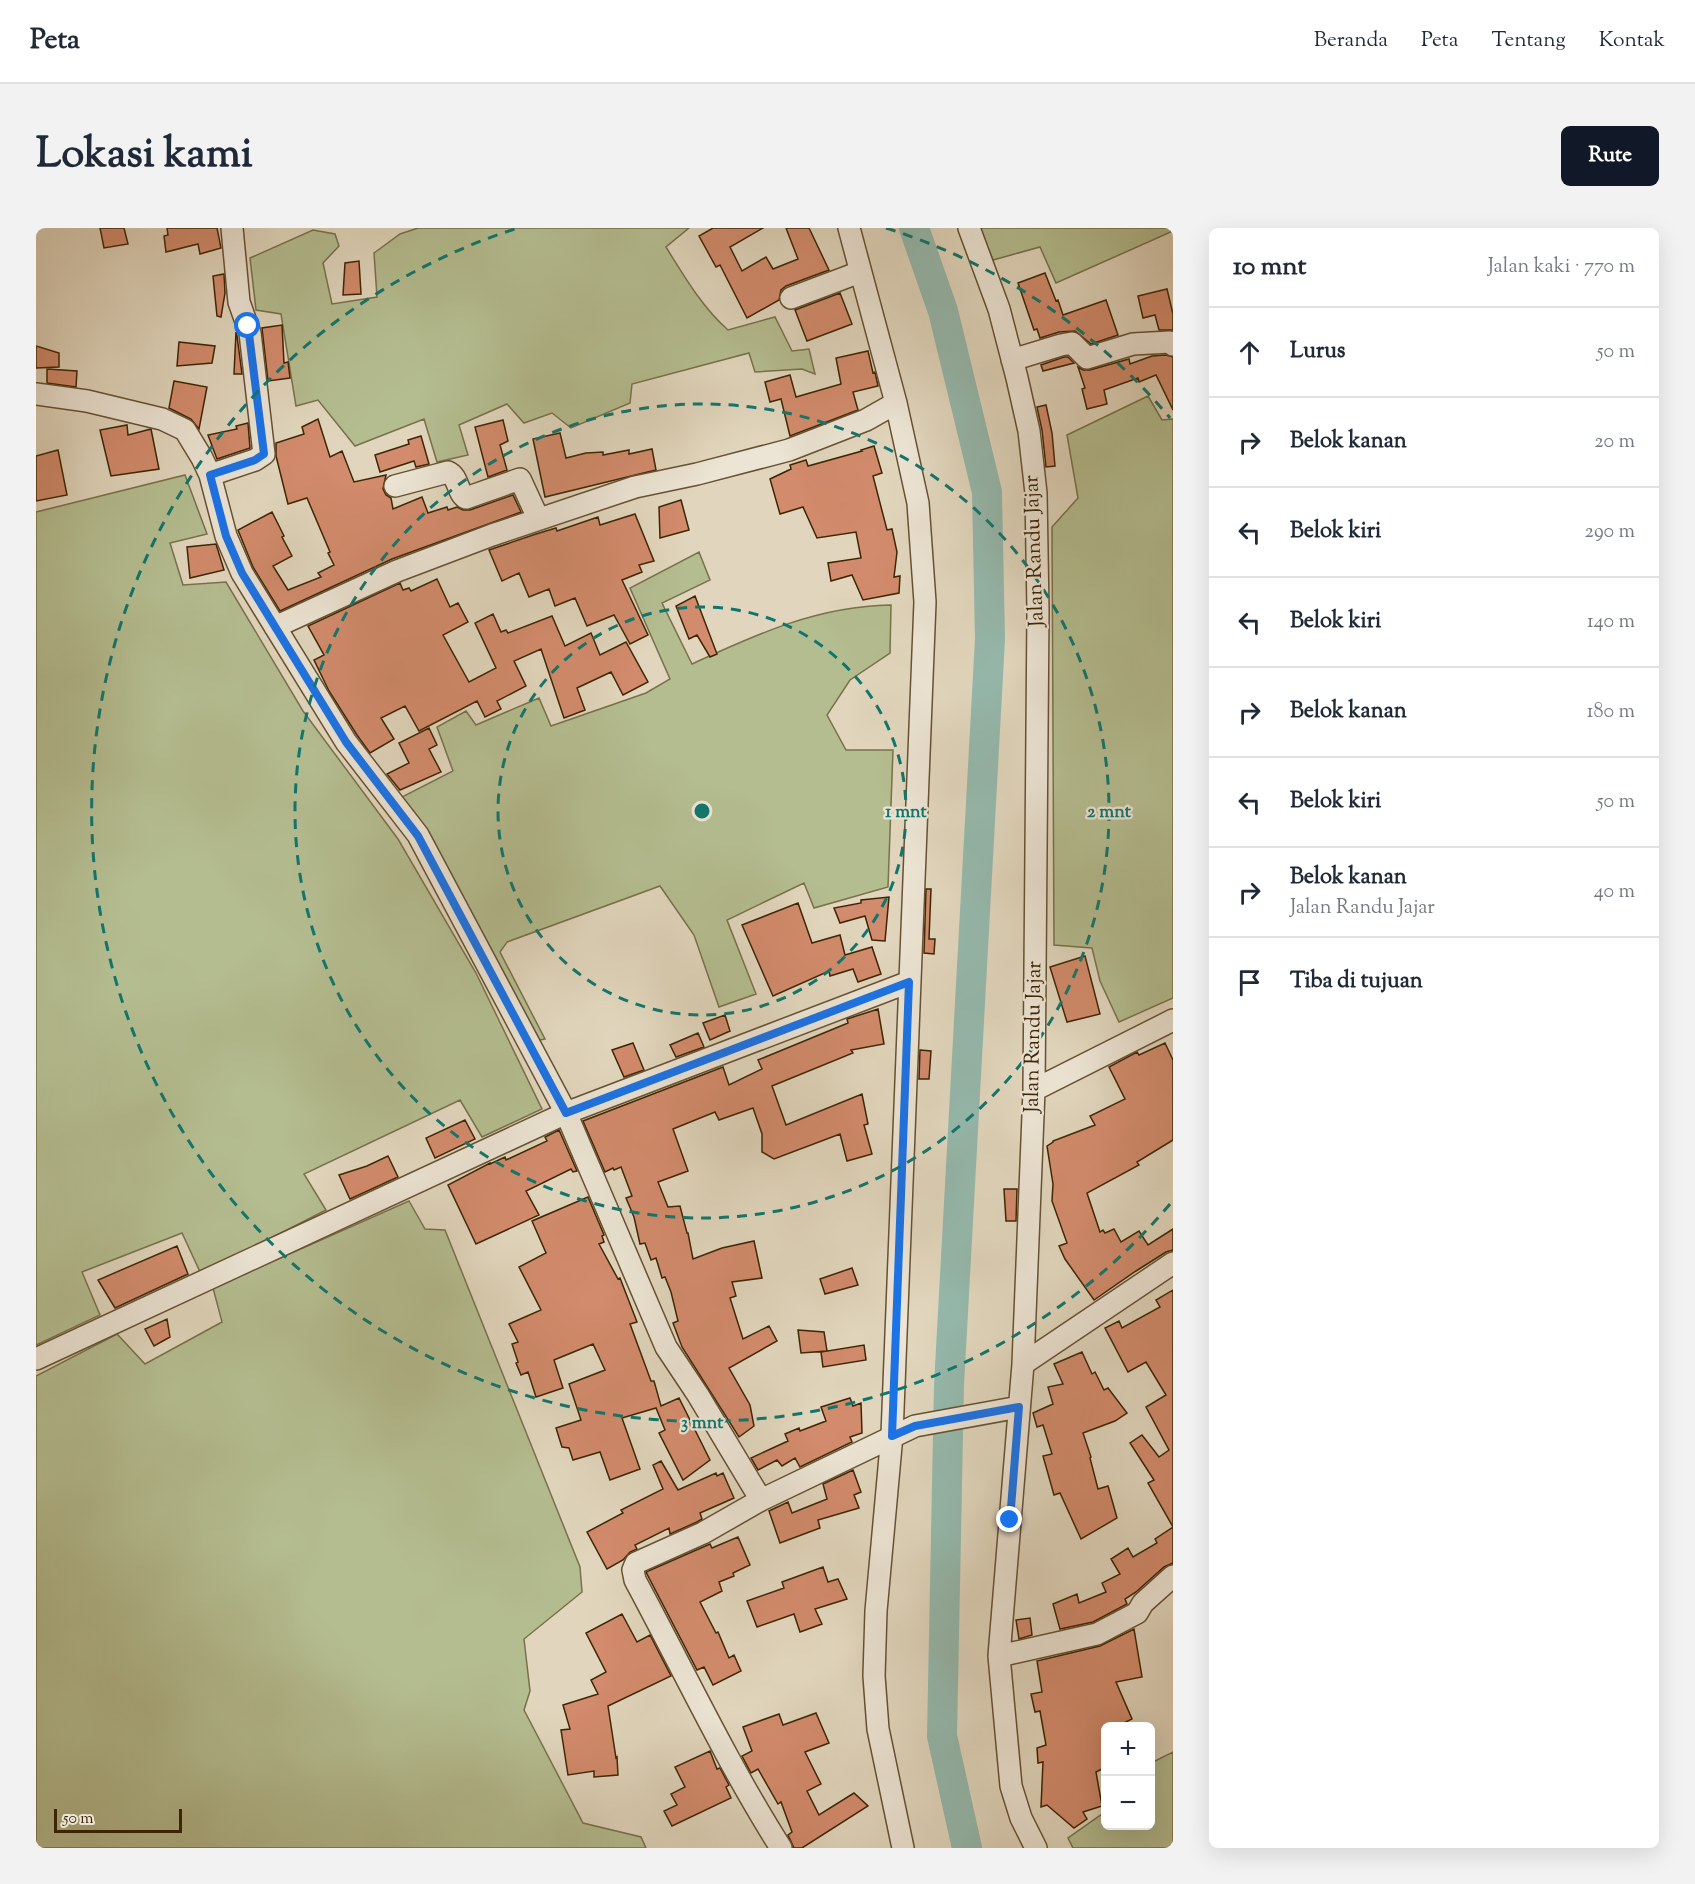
<!DOCTYPE html>
<html lang="id">
<head>
<meta charset="utf-8">
<style>
	body { margin:0; font-family:"Sorts Mill Goudy",serif; background:#f2f2f3; color:#1f2937 }
	.controls { position:absolute; right:18px; bottom:18px; display:grid; overflow:hidden; border-radius:9px; box-shadow:0 6px 24px #0002 }
	.controls button { width:54px; height:54px; display:grid; place-items:center; padding:0; border:0; border-bottom:2px solid #e0e1e3; background:#fff; color:#1f2937; font:30px sans-serif }
	.scale { position:absolute; left:18px; bottom:15px; width:128px; box-sizing:border-box; padding-left:6px; border:3px solid #3d2504; border-top:0; font-size:16px; line-height:21px; white-space:nowrap; color:#3d2504; -webkit-text-stroke:4px #ece4d4; paint-order:stroke }
	.stop { position:absolute; width:18px; height:18px; margin:-14px; border:4px solid #1a73e8; border-radius:50%; background:#fff }
	.stop.end { background:#1a73e8; border-color:#fff; box-shadow:0 2px 6px #0008 }
	.list { margin:0; padding:0; list-style:none }
	h2 { display:flex; justify-content:space-between; align-items:center; height:78px; margin:0; padding:0 24px; font-size:26px }
	h2 small { font-size:20px; font-weight:400; color:#747a83 }
	.list li { display:grid; grid-template-columns:39px 1fr auto; gap:18px; align-items:center; box-sizing:border-box; height:90px; padding:0 24px; border-top:2px solid #e0e1e3 }
	.list b { display:block; font-size:22px; white-space:nowrap }
	.list p { margin:0; font-size:20px; white-space:nowrap; color:#747a83 }
	.list em { font-size:20px; font-style:normal; color:#747a83 }
	.icon { flex:none; width:33px; height:33px; fill:none; stroke:currentColor; stroke-width:2; stroke-linecap:round; stroke-linejoin:round }
	.map { position:relative; flex:none; width:1137px; height:1620px; overflow:hidden; border-radius:9px }
	header { display:flex; align-items:center; gap:36px; box-sizing:border-box; height:84px; padding:0 30px; background:#fff; border-bottom:2px solid #e0e1e3 }
	header strong { font-size:28px }
	nav { display:flex; gap:33px; margin-inline-start:auto; font-size:21px }
	.intro { display:flex; align-items:center; justify-content:space-between; box-sizing:border-box; height:144px; padding:0 36px }
	h1 { margin:0; font-size:42px }
	.button { padding:15px 27px; border-radius:9px; background:#111827; color:#fff; font-size:21px; font-weight:700 }
	main { display:flex; gap:36px; padding:0 36px }
	aside { flex:1; background:#fff; border-radius:9px; box-shadow:0 6px 24px #0002 }
	.map>svg:first-child { display:block }
	.green { fill:#b4bd90; stroke:#78714a; stroke-width:1.5 }
	.lines { fill:none; stroke-linecap:round; stroke-linejoin:round }
	.river { stroke:#95b9ad; stroke-width:30 }
	.building { fill:#d28b6c; stroke:#3d2504; stroke-width:1.5 }
	.minor-casing { stroke:#665132; stroke-width:24 }
	.minor { stroke:#ece4d4; stroke-width:21 }
	.route { stroke:#1a73e8; stroke-width:8 }
	.ring { fill:none; stroke:#0f766e; stroke-width:3; stroke-dasharray:10 8 }
	.labels { text-anchor:middle; dominant-baseline:central; stroke-width:4.5; stroke-linejoin:round; paint-order:stroke }
	.street-label { font-size:21px; fill:#3d2504; stroke:#ece4d4 }
	.centre { fill:#0f766e; stroke:#ece4d4; stroke-width:3 }
	.ring-label { font-size:18px; text-anchor:middle; font-weight:bold; fill:#0f766e; stroke:#ece4d4; stroke-width:4.5; stroke-linejoin:round; paint-order:stroke }
</style>
</head>
<body>
<header>
<strong>Peta</strong>
<nav><a>Beranda</a><a>Peta</a><a>Tentang</a><a>Kontak</a></nav>
</header>
<div class="intro"><h1>Lokasi kami</h1><a class="button">Rute</a></div>
<main>
<div class="map">
<svg width="1137" height="1620" viewBox="0 0 1137 1620">
	<rect width="100%" height="100%" fill="#e1d6bd"/>
	<filter id="stains"><feTurbulence type="fractalNoise" baseFrequency=".00333" numOctaves="4"/><feColorMatrix values="0 0 0 0 .2 0 0 0 0 .09 0 0 0 0 .02 0 0 0 .5 -.17"/></filter>
	<radialGradient id="worn" r=".72"><stop offset=".6" stop-color="#630" stop-opacity="0"/><stop offset="1" stop-color="#630" stop-opacity=".3"/></radialGradient>
	<path class="green" d="M 382,0 L 653,0 L 630,19 C 648,48 666,79 692,102 L 739,89 L 756,123 L 773,121 L 779,146 L 766,141 L 719,144 L 713,125 L 596,156 L 594,175 L 535,200 L 516,185 L 488,195 L 471,176 L 423,197 L 432,227 L 401,234 L 388,191 L 319,218 L 282,172 L 260,178 L 245,86 L 220,82 L 214,30 L 277,2 L 299,6 L 303,18 L 287,35 L 296,76 L 341,69 L 338,25 L 364,6 Z
		M 944,0 L 1137,0 L 1137,3 L 1020,55 L 1004,19 L 957,32 Z
		M 1112,168 L 1126,192 L 1137,191 L 1137,770 L 1083,794 L 1064,753 L 1056,720 L 1018,717 L 1016,299 L 1042,270 L 1031,207 Z
		M 149,247 L 171,306 L 134,315 L 147,357 L 190,354 L 267,483 L 362,611 L 440,745 L 506,881 L 446,909 L 424,872 L 268,946 L 290,982 L 165,1046 L 146,1005 L 46,1044 L 64,1087 L 0,1117 L 0,284 Z
		M 663,324 L 674,352 L 626,375 L 656,436 C 721,406 782,378 855,377 L 854,425 L 814,452 L 791,487 L 810,522 L 857,522 L 852,659 L 778,680 L 768,655 L 691,692 L 720,766 L 683,779 L 658,707 L 624,658 L 471,714 L 464,724 L 509,811 L 495,814 L 393,616 L 366,569 L 417,543 L 401,499 L 430,483 L 440,497 L 503,470 L 515,498 L 610,465 L 634,451 L 594,360 Z
		M 373,973 L 389,1001 L 409,1002 L 544,1339 L 546,1364 L 488,1411 L 494,1463 L 488,1482 L 547,1595 L 605,1609 L 610,1620 L 0,1620 L 0,1148 L 81,1106 L 109,1136 L 186,1094 L 177,1060 Z
		M 1137,1524 L 1137,1620 L 1037,1620 L 1032,1610 L 1069,1584 L 1070,1598 L 1114,1598 L 1115,1535 Z"/>
	<g class="lines">
		<path class="river" d="M 878,0 L 907,83 L 951,264 L 954,411 L 913,1157 L 906,1508 L 931,1620"/>
	</g>
	<path class="building" d="M 64,0 L 88,0 L 92,16 L 68,20 Z
		M 131,0 L 181,0 L 185,20 L 164,26 L 162,16 L 130,24 L 128,8 L 132,7 Z
		M 677,0 L 727,0 L 694,19 L 706,43 L 730,29 L 737,41 L 762,31 L 750,0 L 773,0 L 793,42 L 750,58 L 745,62 L 743,72 L 711,90 L 684,37 L 680,39 L 663,8 Z
		M 323,33 L 325,66 L 307,67 L 309,35 Z
		M 1009,45 L 1020,73 L 1022,72 L 1027,87 L 1070,72 L 1082,107 L 1055,116 L 1039,103 L 1023,104 L 1004,110 L 1001,101 L 998,102 L 982,55 Z
		M 188,46 L 189,65 L 185,89 L 181,88 L 177,48 Z
		M 1131,61 L 1137,86 L 1137,102 L 1123,102 L 1119,87 L 1107,90 L 1102,68 Z
		M 804,65 L 816,96 L 771,113 L 759,82 Z
		M 246,97 L 248,135 L 252,134 L 254,150 L 232,153 L 226,100 Z
		M 200,104 L 201,108 L 206,146 L 198,146 Z
		M 143,114 L 179,118 L 176,135 L 141,138 Z
		M 0,118 L 23,125 L 23,139 L 0,140 Z
		M 832,123 L 837,145 L 839,144 L 842,158 L 817,164 L 822,182 L 754,208 L 745,171 L 734,174 L 729,154 L 754,147 L 760,169 L 805,156 L 800,130 Z
		M 1130,127 L 1137,129 L 1137,182 L 1120,147 L 1103,154 L 1102,150 L 1068,162 L 1071,176 L 1051,181 L 1046,161 L 1049,160 L 1042,139 L 1047,142 L 1054,142 L 1093,131 L 1094,136 L 1116,128 Z
		M 1028,129 L 1032,129 L 1038,135 L 1007,143 L 1005,137 Z
		M 11,141 L 41,143 L 40,159 L 11,155 Z
		M 138,153 L 171,159 L 163,201 L 155,191 L 133,180 Z
		M 1010,177 L 1016,205 L 1019,238 L 1010,239 L 1006,202 L 1001,179 Z
		M 282,191 L 294,229 L 306,223 L 318,254 L 350,247 L 347,261 L 350,267 L 355,270 L 357,281 L 386,269 L 392,285 L 411,279 L 412,282 L 421,279 L 427,282 L 434,282 L 477,267 L 485,284 L 356,331 L 244,383 L 217,339 L 202,302 L 236,284 L 248,308 L 246,309 L 256,328 L 237,338 L 252,362 L 285,349 L 282,345 L 298,337 L 292,325 L 294,324 L 271,270 L 252,276 L 240,228 L 240,215 L 268,206 L 266,199 Z
		M 467,192 L 472,213 L 464,217 L 471,242 L 452,249 L 439,199 Z
		M 212,195 L 214,220 L 181,231 L 172,207 L 201,201 L 200,198 Z
		M 91,197 L 92,207 L 115,201 L 123,241 L 75,248 L 64,202 Z
		M 524,205 L 530,230 L 550,225 L 567,224 L 567,227 L 593,222 L 593,226 L 616,221 L 620,242 L 509,269 L 497,211 Z
		M 385,208 L 393,236 L 380,239 L 378,233 L 344,244 L 339,227 L 373,216 L 372,212 Z
		M 838,218 L 846,245 L 837,248 L 851,302 L 856,301 L 861,324 L 858,349 L 864,348 L 863,365 L 827,372 L 816,347 L 795,353 L 792,335 L 825,330 L 820,304 L 781,310 L 767,279 L 744,286 L 734,251 L 755,241 L 754,237 L 770,232 L 772,238 L 826,223 L 825,222 Z
		M 22,222 L 31,267 L 0,273 L 0,228 Z
		M 645,272 L 653,302 L 624,310 L 623,279 Z
		M 599,286 L 618,333 L 603,337 L 606,344 L 586,352 L 612,407 L 594,416 L 578,387 L 551,398 L 539,370 L 519,378 L 513,361 L 493,369 L 483,345 L 466,353 L 453,322 L 500,306 L 520,300 L 521,303 L 562,289 L 564,297 Z
		M 180,316 L 188,342 L 154,350 L 151,319 Z
		M 401,351 L 414,379 L 422,375 L 432,394 L 407,407 L 433,454 L 460,440 L 439,395 L 457,386 L 465,404 L 470,402 L 472,405 L 516,388 L 529,418 L 555,405 L 564,427 L 590,414 L 612,454 L 587,467 L 575,444 L 541,460 L 549,482 L 528,490 L 505,421 L 478,433 L 490,458 L 461,473 L 465,481 L 449,489 L 441,473 L 383,503 L 369,478 L 345,490 L 358,511 L 334,525 L 321,507 L 293,463 L 278,432 L 288,427 L 272,398 L 364,355 L 367,362 L 373,360 L 375,363 Z
		M 659,368 L 681,426 L 674,429 L 661,407 L 653,411 L 640,378 Z
		M 393,500 L 401,517 L 393,521 L 405,544 L 364,562 L 351,546 L 373,535 L 363,515 Z
		M 890,661 L 895,661 L 893,711 L 899,711 L 898,726 L 888,725 Z
		M 853,669 L 849,713 L 836,712 L 829,688 L 804,695 L 798,680 L 825,675 L 825,672 Z
		M 762,675 L 776,715 L 804,707 L 809,727 L 836,719 L 845,746 L 822,754 L 817,741 L 794,748 L 793,743 L 737,768 L 706,697 Z
		M 1049,728 L 1064,786 L 1031,794 L 1014,739 Z
		M 842,781 L 848,816 L 815,822 L 817,825 L 736,858 L 750,897 L 826,866 L 832,896 L 828,897 L 836,926 L 811,933 L 804,906 L 738,931 L 726,924 L 726,906 L 717,880 L 683,892 L 679,884 L 637,901 L 652,943 L 622,954 L 632,979 L 644,978 L 651,1005 L 652,1005 L 657,1031 L 686,1020 L 718,1013 L 726,1050 L 696,1054 L 700,1068 L 694,1070 L 707,1111 L 733,1098 L 741,1113 L 693,1140 L 714,1177 L 718,1198 L 703,1209 L 646,1119 L 637,1095 L 642,1093 L 635,1064 L 629,1049 L 626,1050 L 620,1030 L 615,1032 L 609,1015 L 604,1016 L 598,989 L 590,970 L 596,968 L 585,939 L 578,942 L 577,940 L 569,944 L 547,893 L 687,839 L 693,857 L 726,841 L 722,832 L 812,795 L 811,791 Z
		M 689,787 L 694,803 L 674,812 L 667,795 Z
		M 662,805 L 668,819 L 640,829 L 634,817 Z
		M 597,815 L 608,842 L 588,849 L 576,822 Z
		M 1129,815 L 1137,832 L 1137,912 L 1101,934 L 1103,937 L 1051,965 L 1064,1004 L 1067,1002 L 1069,1005 L 1078,1001 L 1085,1014 L 1103,1003 L 1112,1017 L 1137,1001 L 1137,1022 L 1130,1024 L 1100,1043 L 1058,1072 L 1029,1031 L 1023,1018 L 1031,1015 L 1016,973 L 1017,956 L 1011,918 L 1017,914 L 1017,913 L 1059,897 L 1054,888 L 1089,871 L 1073,839 L 1101,824 L 1103,827 Z
		M 884,822 L 895,823 L 893,851 L 883,851 Z
		M 429,892 L 439,911 L 399,930 L 390,910 Z
		M 523,902 L 541,943 L 537,944 L 535,941 L 490,963 L 503,987 L 440,1016 L 412,957 L 454,935 L 454,936 L 469,929 L 470,932 L 511,913 L 509,909 Z
		M 352,928 L 362,949 L 314,971 L 303,947 L 331,938 Z
		M 968,961 L 981,961 L 980,993 L 970,993 Z
		M 552,969 L 568,1007 L 566,1008 L 568,1014 L 563,1016 L 582,1051 L 584,1050 L 601,1094 L 594,1096 L 615,1153 L 618,1153 L 625,1178 L 643,1170 L 674,1232 L 647,1252 L 623,1205 L 629,1202 L 620,1180 L 586,1190 L 604,1241 L 574,1252 L 564,1224 L 537,1232 L 533,1220 L 526,1219 L 520,1200 L 545,1192 L 533,1156 L 569,1142 L 557,1116 L 518,1132 L 527,1160 L 500,1169 L 492,1144 L 485,1147 L 480,1135 L 482,1134 L 476,1116 L 482,1114 L 473,1096 L 505,1082 L 483,1039 L 510,1025 L 496,993 Z
		M 141,1018 L 152,1046 L 79,1080 L 62,1052 Z
		M 816,1040 L 822,1057 L 789,1066 L 784,1051 Z
		M 1137,1062 L 1137,1335 L 1128,1339 L 1100,1364 L 1089,1371 L 1091,1376 L 1057,1394 L 1024,1401 L 1017,1376 L 1041,1366 L 1043,1375 L 1070,1364 L 1066,1355 L 1084,1346 L 1075,1331 L 1092,1320 L 1097,1329 L 1121,1315 L 1119,1311 L 1137,1299 L 1112,1255 L 1118,1252 L 1094,1215 L 1106,1207 L 1123,1229 L 1133,1222 L 1110,1179 L 1130,1167 L 1110,1134 L 1092,1144 L 1069,1100 L 1083,1093 L 1086,1100 L 1124,1079 L 1120,1072 Z
		M 131,1091 L 134,1109 L 118,1118 L 109,1101 Z
		M 762,1102 L 788,1104 L 791,1123 L 765,1125 Z
		M 828,1117 L 830,1132 L 787,1139 L 785,1124 Z
		M 1046,1124 L 1056,1146 L 1059,1144 L 1068,1162 L 1072,1160 L 1091,1185 L 1079,1193 L 1047,1205 L 1055,1229 L 1054,1230 L 1062,1261 L 1072,1258 L 1081,1290 L 1045,1311 L 1024,1265 L 1018,1267 L 1007,1228 L 1016,1226 L 1007,1197 L 1001,1199 L 997,1185 L 1017,1176 L 1012,1159 L 1027,1156 L 1018,1136 Z
		M 814,1170 L 817,1178 L 825,1175 L 826,1205 L 814,1209 L 816,1214 L 764,1239 L 759,1230 L 746,1238 L 741,1232 L 722,1242 L 715,1230 L 752,1213 L 749,1206 L 763,1200 L 764,1203 L 790,1193 L 785,1179 Z
		M 625,1233 L 642,1262 L 680,1245 L 681,1248 L 687,1245 L 698,1270 L 664,1285 L 666,1291 L 661,1294 L 634,1306 L 633,1300 L 599,1317 L 601,1321 L 594,1324 L 587,1332 L 571,1341 L 551,1304 L 587,1285 L 585,1282 L 627,1261 L 617,1237 Z
		M 817,1242 L 825,1264 L 818,1267 L 823,1280 L 782,1292 L 784,1300 L 744,1315 L 733,1283 L 752,1274 L 756,1285 L 791,1271 L 787,1256 Z
		M 702,1309 L 714,1337 L 697,1345 L 698,1348 L 683,1354 L 686,1363 L 664,1374 L 680,1405 L 682,1404 L 693,1430 L 698,1427 L 705,1443 L 677,1457 L 668,1439 L 661,1442 L 610,1344 L 674,1316 L 676,1320 Z
		M 787,1339 L 792,1354 L 802,1351 L 811,1371 L 779,1381 L 786,1396 L 764,1404 L 758,1386 L 721,1399 L 711,1373 L 748,1360 L 746,1354 Z
		M 586,1386 L 601,1414 L 614,1407 L 635,1448 L 572,1478 L 580,1530 L 581,1529 L 582,1547 L 558,1549 L 558,1543 L 532,1547 L 525,1502 L 534,1501 L 527,1477 L 562,1466 L 555,1452 L 570,1444 L 550,1405 Z
		M 994,1390 L 996,1407 L 983,1411 L 980,1392 Z
		M 1098,1401 L 1106,1449 L 1080,1454 L 1096,1491 L 1082,1498 L 1070,1498 L 1070,1539 L 1060,1544 L 1066,1578 L 1047,1584 L 1051,1591 L 1038,1600 L 1011,1577 L 1005,1579 L 1007,1534 L 1002,1535 L 1001,1520 L 1010,1517 L 1004,1483 L 999,1484 L 995,1466 L 1006,1464 L 1001,1433 L 1064,1418 Z
		M 780,1485 L 793,1515 L 769,1524 L 785,1556 L 771,1563 L 783,1587 L 818,1565 L 832,1578 L 766,1620 L 758,1620 L 752,1607 L 756,1604 L 745,1574 L 742,1576 L 722,1541 L 715,1545 L 706,1528 L 716,1523 L 707,1499 L 743,1486 L 747,1497 Z
		M 674,1523 L 681,1541 L 684,1540 L 693,1557 L 690,1559 L 695,1570 L 636,1598 L 628,1583 L 641,1577 L 635,1566 L 649,1559 L 639,1539 Z"/>
	<g class="lines">
		<g class="minor-casing">
			<path id="minor" d="M 813,0 L 860,175 L 882,275 L 889,374 L 856,1207 L 840,1383 L 838,1448 L 842,1501 L 867,1620
				M 933,0 L 963,81 L 981,150 L 993,203 L 1000,265 L 1002,383 L 998,862 L 987,1136 L 963,1428 L 975,1558 L 985,1590 L 1000,1620
				M 755,70 L 824,44
				M 976,132 L 1025,117 L 1036,115 L 1051,130 L 1097,116 L 1134,114 L 1137,117
				M 0,166 L 51,173 L 126,191 L 149,202 L 166,230 L 174,247 L 190,308 L 206,345 L 310,514 L 382,607 L 530,885 L 630,1119 L 662,1167 L 725,1272 L 879,1198 L 983,1179
				M 174,247 L 219,232 L 228,226 L 214,105 L 203,74 L 196,0
				M 359,258 L 412,244 C 423,249 421,265 430,270 L 484,251 L 502,290
				M 239,399 L 361,343 L 456,307 L 599,259 L 661,246 L 753,222 L 830,192 L 860,175
				M 998,862 L 1137,792
				M 0,1131 L 530,885 L 873,754
				M 987,1136 L 1137,1035
				M 725,1272 L 667,1305 L 600,1335 L 597,1342 L 599,1352 C 647,1441 691,1535 745,1620
				M 963,1428 L 1061,1406 L 1101,1385 L 1107,1375 L 1137,1348"/>
		</g>
		<use href="#minor" class="minor"/>
	</g>
	<g class="lines">
		<path class="route" d="M 212,98 L 228,226 L 219,232 L 174,247 L 190,308 L 206,345 L 310,514 L 382,608 L 530,885 L 873,754 L 856,1208 L 879,1198 L 983,1179 L 974,1292"/>
	</g>
	<g class="ring">
		<circle cx="666" cy="583" r="204"/>
		<circle cx="666" cy="583" r="407"/>
		<path d="M1134 976A611 611 0 1 1 482 0M850 0A611 611 0 0 1 1134 190"/>
	</g>
	<g class="labels">
		<g class="street-label">
			<text transform="translate(999 323) rotate(-92)">Jalan Randu Jajar</text>
			<text transform="translate(998 809) rotate(-89)">Jalan Randu Jajar</text>
		</g>
	</g>
	<circle cx="666" cy="583" r="9" class="centre"/>
	<g class="ring-label">
		<text x="870" y="589">1 mnt</text>
		<text x="1073" y="589">2 mnt</text>
		<text x="666" y="1200">3 mnt</text>
	</g>
	<rect width="100%" height="100%" filter="url(#stains)"/>
	<rect width="100%" height="100%" fill="url(#worn)"/>
</svg>
<div class="controls">
<button>+</button>
<button>−</button>
</div>
<div class="scale">50 m</div>
<div class="stop" style="left:212px;top:98px"></div>
<div class="stop end" style="left:974px;top:1292px"></div>
</div>
<aside>
<h2>10 mnt<small>Jalan kaki · 770 m</small></h2>
<ul class="list">
<li><svg class="icon" aria-label="ahead" viewBox="0 0 24 24"><path d="M12 20V5M6 11l6-6 6 6"/></svg><div><b>Lurus</b></div><em>50 m</em></li>
<li><svg class="icon" aria-label="right" viewBox="0 0 24 24"><path d="M7 20v-9h11M14 6l5 5-5 5"/></svg><div><b>Belok kanan</b></div><em>20 m</em></li>
<li><svg class="icon" aria-label="left" viewBox="0 0 24 24"><path d="M17 20v-9H6M10 6l-5 5 5 5"/></svg><div><b>Belok kiri</b></div><em>290 m</em></li>
<li><svg class="icon" aria-label="left" viewBox="0 0 24 24"><path d="M17 20v-9H6M10 6l-5 5 5 5"/></svg><div><b>Belok kiri</b></div><em>140 m</em></li>
<li><svg class="icon" aria-label="right" viewBox="0 0 24 24"><path d="M7 20v-9h11M14 6l5 5-5 5"/></svg><div><b>Belok kanan</b></div><em>180 m</em></li>
<li><svg class="icon" aria-label="left" viewBox="0 0 24 24"><path d="M17 20v-9H6M10 6l-5 5 5 5"/></svg><div><b>Belok kiri</b></div><em>50 m</em></li>
<li><svg class="icon" aria-label="right" viewBox="0 0 24 24"><path d="M7 20v-9h11M14 6l5 5-5 5"/></svg><div><b>Belok kanan</b><p>Jalan Randu Jajar</p></div><em>40 m</em></li>
<li><svg class="icon" aria-label="arrive" viewBox="0 0 24 24"><path d="M6 21V4h12l-3 4 3 4H6"/></svg><div><b>Tiba di tujuan</b></div></li>
</ul>
</aside>
</main>
</body>
</html>
